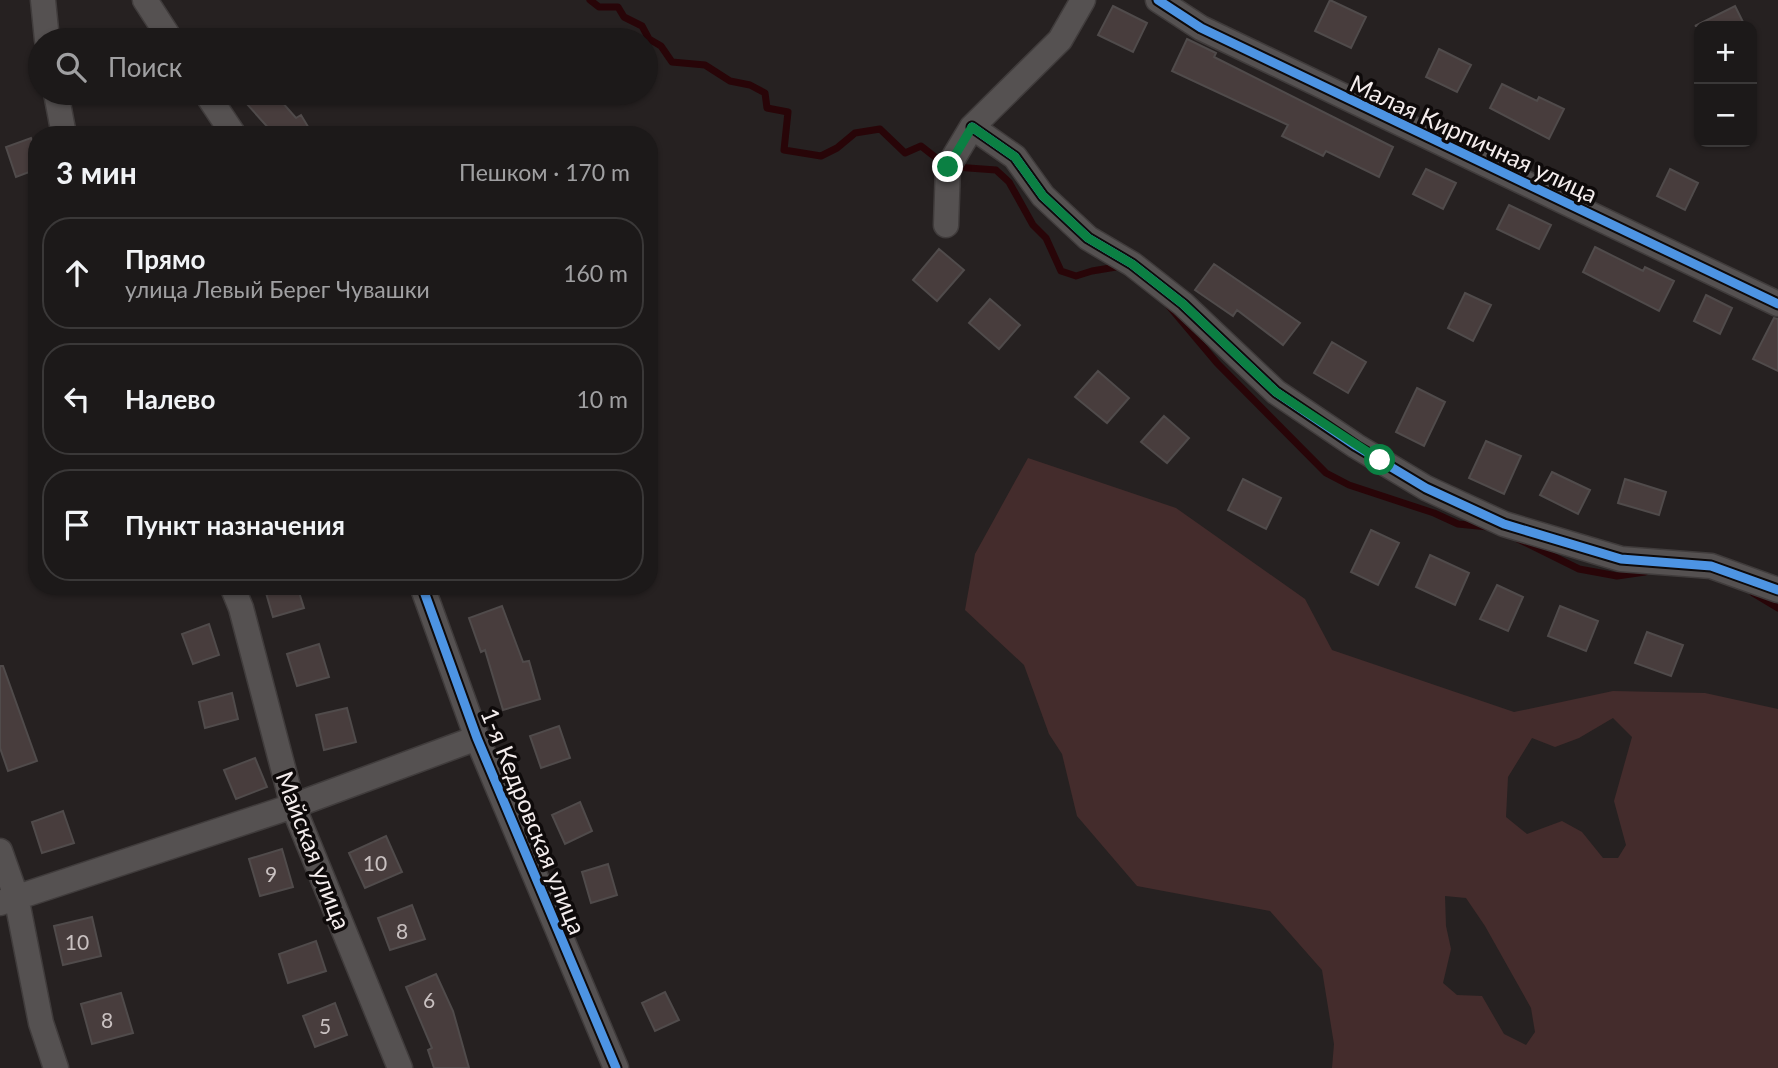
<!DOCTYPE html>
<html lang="ru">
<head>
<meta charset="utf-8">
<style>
	body { margin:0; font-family:Lato,sans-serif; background:#252222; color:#f1f3f6 }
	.controls { position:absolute; right:21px; top:21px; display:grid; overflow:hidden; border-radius:14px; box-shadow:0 2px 5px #0004 }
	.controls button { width:63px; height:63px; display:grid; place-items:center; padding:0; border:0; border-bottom:2px solid #3a3838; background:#1c1919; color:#f1f3f6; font:35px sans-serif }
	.stop { position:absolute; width:21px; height:21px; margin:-16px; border:5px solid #0b8043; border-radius:50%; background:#fff }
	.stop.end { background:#0b8043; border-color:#fff; box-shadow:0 2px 7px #0008 }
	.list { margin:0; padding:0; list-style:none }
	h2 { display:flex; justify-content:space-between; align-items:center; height:91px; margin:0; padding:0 28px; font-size:30px }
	h2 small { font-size:23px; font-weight:400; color:#a0a0a2 }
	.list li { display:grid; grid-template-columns:46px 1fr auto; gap:21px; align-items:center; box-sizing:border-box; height:112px; margin:0 14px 14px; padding:0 14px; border:2px solid #3a3838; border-radius:28px }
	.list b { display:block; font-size:26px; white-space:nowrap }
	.list p { margin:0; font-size:23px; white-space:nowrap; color:#a0a0a2 }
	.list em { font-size:23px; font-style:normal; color:#a0a0a2 }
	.icon { flex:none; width:38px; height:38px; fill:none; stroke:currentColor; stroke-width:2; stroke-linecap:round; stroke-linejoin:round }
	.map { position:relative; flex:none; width:1778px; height:1068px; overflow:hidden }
	.search { position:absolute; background:#1c1919; box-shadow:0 2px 5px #0004; left:28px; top:28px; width:630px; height:77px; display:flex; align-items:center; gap:18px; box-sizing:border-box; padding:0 24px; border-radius:38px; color:#a0a0a2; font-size:26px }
	.panel { position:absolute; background:#1c1919; box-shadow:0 2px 5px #0004; left:28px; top:126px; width:630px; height:469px; border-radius:28px }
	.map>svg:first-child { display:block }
	.green { fill:#442c2c; fill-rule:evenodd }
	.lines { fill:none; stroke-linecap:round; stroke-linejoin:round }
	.stream { stroke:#280508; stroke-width:7 }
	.building { fill:#483d3d; stroke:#504b4b; stroke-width:2 }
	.minor-casing { stroke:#403c3c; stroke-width:27 }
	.minor { stroke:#555151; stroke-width:24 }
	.cycleway-casing { stroke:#0e0a0a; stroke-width:13 }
	.cycleway { stroke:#4d94e3; stroke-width:9 }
	.route { stroke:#0b8043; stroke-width:9 }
	.labels { text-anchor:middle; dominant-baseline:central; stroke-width:7; stroke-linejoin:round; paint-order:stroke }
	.number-label { font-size:21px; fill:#c9c1c1 }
	.street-label { font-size:24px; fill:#f4eded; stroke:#0e0a0a }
</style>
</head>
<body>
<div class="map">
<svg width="1778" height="1068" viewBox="0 0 1778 1068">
	<rect width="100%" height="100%" fill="#262121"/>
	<path class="green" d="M 1028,458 L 1176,508 L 1305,599 L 1332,650 L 1514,712 L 1613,691 L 1705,693 L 1778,709 L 1778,1068 L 1332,1068 L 1334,1044 L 1322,970 L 1270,911 L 1137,886 L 1077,816 L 1062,754 L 1049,734 L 1024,665 L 965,610 L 975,554 ZM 1613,718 L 1632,737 L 1614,801 L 1626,845 L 1618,858 L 1603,858 L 1582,832 L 1562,821 L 1527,834 L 1506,817 L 1508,777 L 1532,738 L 1555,747 L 1579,738 ZM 1445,896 L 1466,898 L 1485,926 L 1531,1008 L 1535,1032 L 1526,1045 L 1504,1034 L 1482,996 L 1457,995 L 1443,983 L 1451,949 L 1446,926 Z"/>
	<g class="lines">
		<path class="stream" d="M 590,0 L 599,7 L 618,7 L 624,17 L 642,26 L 649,39 L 661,46 L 672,62 L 705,65 L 730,81 L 750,85 L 765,93 L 767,108 L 788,112 L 784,150 L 821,156 L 837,148 L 855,133 L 880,129 L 905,153 L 921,146 L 944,164
			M 955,167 L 996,170 L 1009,182 L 1033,225 L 1046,238 L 1061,271 L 1076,276 L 1092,271 L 1122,266
			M 1169,306 L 1217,363 L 1326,473 L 1349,485 L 1434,513 L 1458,524 L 1488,527
			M 1518,539 L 1579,569 L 1617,576 L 1645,572
			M 1753,593 L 1778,608"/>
	</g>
	<path class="building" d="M 1330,0 L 1366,17 L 1351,48 L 1315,31 Z
		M 1113,6 L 1147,23 L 1133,52 L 1098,35 Z
		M 1735,6 L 1745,26 L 1695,26 Z
		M 1187,39 L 1216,53 L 1214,57 L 1393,147 L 1379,177 L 1326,151 L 1323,156 L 1282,136 L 1288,125 L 1172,71 Z
		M 1439,49 L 1471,65 L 1457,92 L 1426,77 Z
		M 1502,84 L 1537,101 L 1539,97 L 1564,109 L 1549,139 L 1490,108 Z
		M 237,93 L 274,93 L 296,118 L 301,115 L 313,135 L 271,135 L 273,133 Z
		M 31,138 L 37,155 L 37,169 L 16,177 L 6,147 Z
		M 1426,169 L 1456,183 L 1443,209 L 1413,194 Z
		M 1670,169 L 1698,183 L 1685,210 L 1657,196 Z
		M 1509,205 L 1551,225 L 1539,249 L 1497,229 Z
		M 1595,247 L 1643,271 L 1645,267 L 1674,281 L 1659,311 L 1583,272 Z
		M 939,249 L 964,270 L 937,301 L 913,280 Z
		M 1214,264 L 1300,323 L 1283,345 L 1237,310 L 1233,316 L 1195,290 Z
		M 1465,293 L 1491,305 L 1473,341 L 1448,328 Z
		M 1706,295 L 1732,308 L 1720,334 L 1694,321 Z
		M 990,299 L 1020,325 L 999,349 L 969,323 Z
		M 1774,318 L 1778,319 L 1778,371 L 1753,359 Z
		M 1332,342 L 1366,362 L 1348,393 L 1314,373 Z
		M 1098,371 L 1129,398 L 1107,423 L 1075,397 Z
		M 1417,388 L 1445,402 L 1424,446 L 1396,432 Z
		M 1164,416 L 1189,438 L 1167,463 L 1141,442 Z
		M 1486,441 L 1521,456 L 1504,494 L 1469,478 Z
		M 1552,472 L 1590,490 L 1578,514 L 1540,495 Z
		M 1243,479 L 1281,498 L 1266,529 L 1228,510 Z
		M 1625,479 L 1666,492 L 1659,515 L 1618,503 Z
		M 1371,530 L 1399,543 L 1378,585 L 1351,572 Z
		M 1430,555 L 1469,573 L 1455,605 L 1416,587 Z
		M 1497,585 L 1523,597 L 1508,631 L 1480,619 Z
		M 264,586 L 297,586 L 304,608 L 273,617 Z
		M 502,606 L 523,662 L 529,661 L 540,699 L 503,710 L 485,650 L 481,652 L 469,618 Z
		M 1560,606 L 1598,621 L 1586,651 L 1548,636 Z
		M 209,624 L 219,655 L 193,664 L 182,634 Z
		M 1647,632 L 1683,645 L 1671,676 L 1635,663 Z
		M 319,644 L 329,677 L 297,686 L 287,654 Z
		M 0,666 L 3,666 L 37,761 L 8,771 L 0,748 Z
		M 232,693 L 238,719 L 205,728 L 199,702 Z
		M 347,708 L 356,742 L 324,750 L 316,715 Z
		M 559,726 L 570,758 L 541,768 L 530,736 Z
		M 255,758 L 267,787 L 236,799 L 224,770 Z
		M 580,802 L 592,831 L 565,844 L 552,815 Z
		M 63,811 L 74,843 L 42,853 L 32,822 Z
		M 386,836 L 402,872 L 365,888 L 349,853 Z
		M 282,849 L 293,887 L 260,896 L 249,859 Z
		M 608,864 L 617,895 L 591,903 L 582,872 Z
		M 412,905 L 425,939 L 390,950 L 378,918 Z
		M 92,917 L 101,956 L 63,965 L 54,926 Z
		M 316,941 L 326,971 L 288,983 L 279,954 Z
		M 436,974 L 453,1011 L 469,1068 L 434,1068 L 428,1050 L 432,1048 L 406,987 Z
		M 665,992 L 679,1020 L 655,1031 L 642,1003 Z
		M 121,993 L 133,1033 L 92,1044 L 81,1004 Z
		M 335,1003 L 347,1035 L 315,1047 L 303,1016 Z"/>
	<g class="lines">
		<g class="minor-casing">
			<path id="minor" d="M 43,0 L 47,40
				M 145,0 L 171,40
				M 1158,0 L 1201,28 L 1778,304
				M 56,93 L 64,135
				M 206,93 L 234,135
				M 972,127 L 1015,157 L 1043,196 L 1088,238 L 1132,264 L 1183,304 L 1276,392 L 1356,446 L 1426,488 L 1504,524 L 1621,559 L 1711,566 L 1778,590
				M 946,225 L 948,167 L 972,127 L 1060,40 L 1083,0
				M 232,586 L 241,608 L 293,806 L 400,1068
				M 422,586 L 477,738 L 616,1068
				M 0,851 L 16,896 L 41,1023 L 56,1068
				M 0,903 L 293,806 L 477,738"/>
		</g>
		<use href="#minor" class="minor"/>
		<g class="cycleway-casing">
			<path id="cycleway" d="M 1158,0 L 1201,28 L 1778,304
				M 972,127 L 1015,157 L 1043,196 L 1088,238 L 1132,264 L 1183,304 L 1276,392 L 1356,446 L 1426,488 L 1504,524 L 1621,559 L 1711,566 L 1778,590
				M 422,586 L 477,738 L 616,1068"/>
		</g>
		<use href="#cycleway" class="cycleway"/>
	</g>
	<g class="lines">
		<path class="route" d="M 948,167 L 972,127 L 1015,157 L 1043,196 L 1088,238 L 1132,264 L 1183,304 L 1276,392 L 1380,460"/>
	</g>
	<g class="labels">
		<g class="number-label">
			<text x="375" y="862">10</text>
			<text x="271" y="873">9</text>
			<text x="402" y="930">8</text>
			<text x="77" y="941">10</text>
			<text x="429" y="999">6</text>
			<text x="107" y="1019">8</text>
			<text x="325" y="1025">5</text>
		</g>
		<g class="street-label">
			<text transform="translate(1474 138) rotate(25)">Малая Кирпичная улица</text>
			<text transform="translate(534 821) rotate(68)">1-я Кедровская улица</text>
			<text transform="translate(314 850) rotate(69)">Майская улица</text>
		</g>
	</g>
</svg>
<div class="controls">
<button>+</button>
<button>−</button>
</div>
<div class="stop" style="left:1380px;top:460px"></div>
<div class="stop end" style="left:948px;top:167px"></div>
<div class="search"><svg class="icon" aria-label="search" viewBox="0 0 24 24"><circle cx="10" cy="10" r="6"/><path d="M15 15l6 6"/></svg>Поиск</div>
<section class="panel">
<h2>3 мин<small>Пешком · 170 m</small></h2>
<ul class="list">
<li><svg class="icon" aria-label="ahead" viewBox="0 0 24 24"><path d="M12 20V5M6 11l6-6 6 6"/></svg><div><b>Прямо</b><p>улица Левый Берег Чувашки</p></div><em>160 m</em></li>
<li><svg class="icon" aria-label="left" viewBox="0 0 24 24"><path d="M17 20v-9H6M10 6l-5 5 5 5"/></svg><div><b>Налево</b></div><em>10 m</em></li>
<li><svg class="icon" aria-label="arrive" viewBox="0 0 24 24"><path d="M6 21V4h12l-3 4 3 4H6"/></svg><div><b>Пункт назначения</b></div></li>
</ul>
</section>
</div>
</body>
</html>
